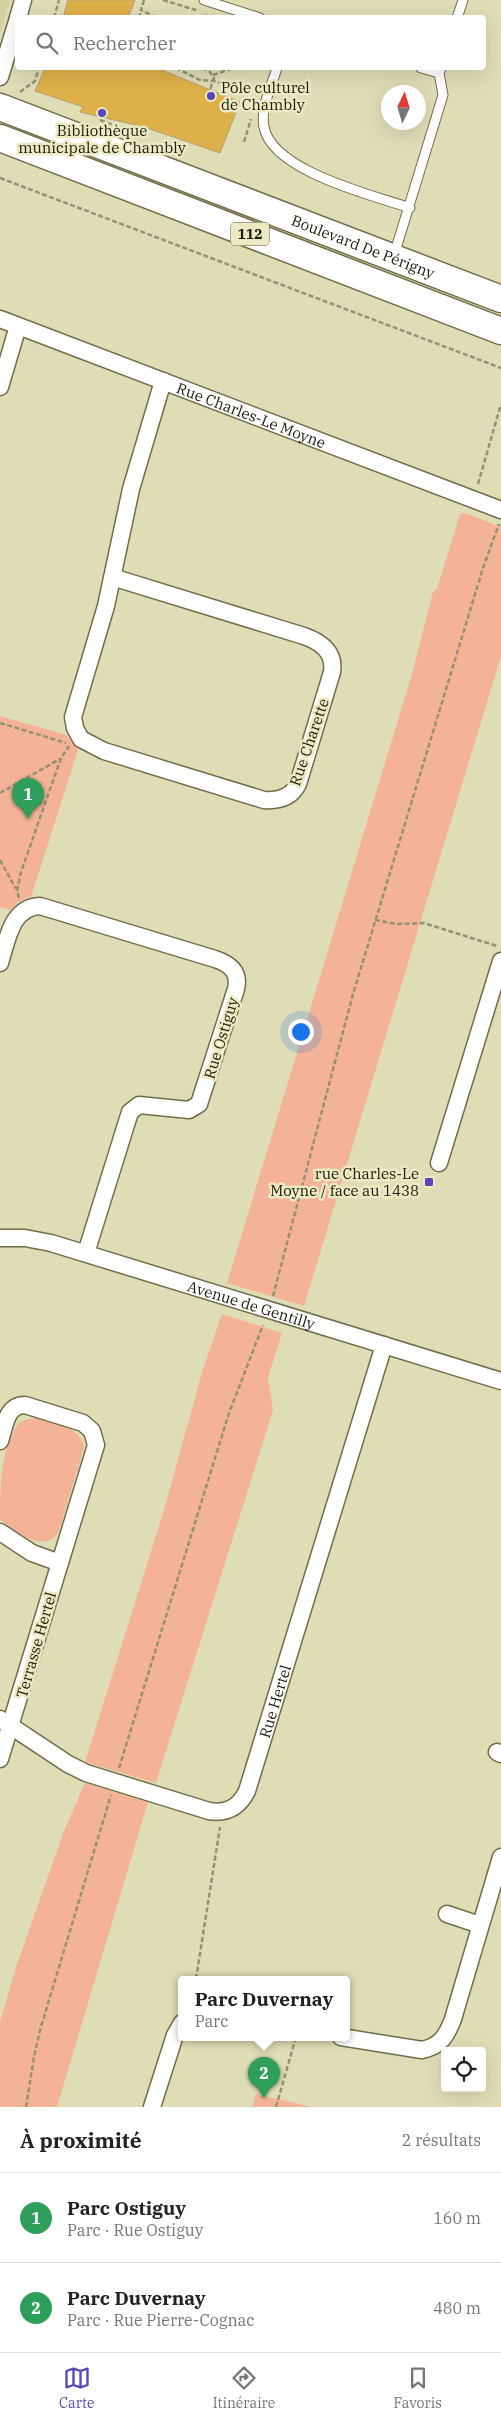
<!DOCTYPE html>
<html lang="fr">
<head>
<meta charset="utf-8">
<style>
	body { margin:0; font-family:"IBM Plex Serif",serif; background:#f2f2f2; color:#222 }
	.controls { position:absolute; right:15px; bottom:15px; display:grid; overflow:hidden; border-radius:5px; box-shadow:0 5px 20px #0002 }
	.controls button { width:45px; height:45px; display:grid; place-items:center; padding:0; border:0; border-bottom:1px solid #e0e0e0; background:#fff; color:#222; font:25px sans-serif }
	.compass { position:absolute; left:381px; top:85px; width:45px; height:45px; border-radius:50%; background:#fff; box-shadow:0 5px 20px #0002; rotate:4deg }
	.you { position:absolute; left:300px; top:1031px; width:18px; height:18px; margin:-12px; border:4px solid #fff; border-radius:50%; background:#1a73e8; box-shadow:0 0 0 8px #1a73e833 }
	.badge { display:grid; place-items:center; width:32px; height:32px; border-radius:50%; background:#5845bd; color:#fff; font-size:16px; font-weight:700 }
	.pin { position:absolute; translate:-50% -41px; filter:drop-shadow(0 1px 2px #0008) }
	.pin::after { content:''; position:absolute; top:26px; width:18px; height:15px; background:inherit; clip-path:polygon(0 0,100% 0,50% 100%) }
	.popup { position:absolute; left:178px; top:1976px; width:172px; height:65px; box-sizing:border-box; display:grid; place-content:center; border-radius:5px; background:#fff; filter:drop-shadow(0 1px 4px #0005); font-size:16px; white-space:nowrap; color:#767676 }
	.popup b { font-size:19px; color:#222 }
	.popup::after { content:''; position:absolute; left:50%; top:100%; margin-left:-10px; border:10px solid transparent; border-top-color:#fff }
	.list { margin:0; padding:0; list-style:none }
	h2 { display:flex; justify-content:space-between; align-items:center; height:65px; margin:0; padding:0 20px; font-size:21px }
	h2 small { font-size:16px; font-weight:400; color:#767676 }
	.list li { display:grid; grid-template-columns:32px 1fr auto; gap:15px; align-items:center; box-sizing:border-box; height:90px; padding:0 20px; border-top:1px solid #e0e0e0 }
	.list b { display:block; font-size:19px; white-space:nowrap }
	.list p { margin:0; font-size:16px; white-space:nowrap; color:#767676 }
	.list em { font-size:16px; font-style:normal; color:#767676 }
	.icon { flex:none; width:28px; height:28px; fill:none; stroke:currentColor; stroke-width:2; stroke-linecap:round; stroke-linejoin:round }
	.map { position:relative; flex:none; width:501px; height:2107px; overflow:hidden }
	.search { position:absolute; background:#fff; box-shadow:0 5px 20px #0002; left:15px; right:15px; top:15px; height:55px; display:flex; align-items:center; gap:12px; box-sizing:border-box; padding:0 18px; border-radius:5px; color:#767676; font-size:19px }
	.sheet { height:245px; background:#fff }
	nav { display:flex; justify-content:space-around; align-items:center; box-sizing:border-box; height:70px; border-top:1px solid #e0e0e0; background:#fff; font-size:14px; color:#767676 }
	nav a { display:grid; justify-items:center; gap:2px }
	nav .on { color:#5845bd }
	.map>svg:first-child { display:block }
	.built { fill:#d4d1a3 }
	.green { fill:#f4b397 }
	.building { fill:#deb049; stroke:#b19f7c }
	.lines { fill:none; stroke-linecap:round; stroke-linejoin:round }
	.service-casing { stroke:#706e49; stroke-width:11 }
	.minor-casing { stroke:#706e49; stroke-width:19 }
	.primary-casing { stroke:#706e49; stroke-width:29 }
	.path { stroke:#939274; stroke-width:2.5; stroke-dasharray:5 2.5; stroke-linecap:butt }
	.service { stroke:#fff; stroke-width:9 }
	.minor { stroke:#fff; stroke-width:16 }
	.primary { stroke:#fff; stroke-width:26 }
	.poi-dot { fill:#5845bd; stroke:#eceac2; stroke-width:2 }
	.labels { text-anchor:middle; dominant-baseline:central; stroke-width:5; stroke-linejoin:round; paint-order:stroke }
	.shield { fill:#eceac2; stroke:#5a5943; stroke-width:1 }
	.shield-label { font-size:14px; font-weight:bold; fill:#1c1b0c }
	.poi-label { font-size:15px; fill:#1c1b0c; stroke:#eceac2; text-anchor:start }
	.street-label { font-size:15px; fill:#1c1b0c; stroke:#eceac2 }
</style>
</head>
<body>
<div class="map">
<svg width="501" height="2107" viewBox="0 0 501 2107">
	<rect width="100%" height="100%" fill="#dfddb5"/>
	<path class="built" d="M 0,0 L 10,0 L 0,34 Z"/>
	<path class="green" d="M 465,513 L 501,527 L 501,656 L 304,1306 L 227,1283 L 412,674 L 433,592 L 437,589 L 460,514 Z
		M 0,716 L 67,735 L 78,750 L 31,897 L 18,902 L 10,910 L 0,907 Z
		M 222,1314 L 282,1333 L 268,1377 L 273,1410 L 156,1783 L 85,1762 L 164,1510 L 203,1369 Z
		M 34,1418 C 52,1420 81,1427 84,1447 L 59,1531 C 45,1556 15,1530 0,1520 C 0,1493 0,1441 21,1421 Z
		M 85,1783 L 148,1802 L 57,2107 L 0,2107 L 0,2022 L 16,1967 L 64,1831 Z
		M 256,2094 L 312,2107 L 252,2107 Z"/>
	<path class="building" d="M 68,0 L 135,0 L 128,18 L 63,18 Z
		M 45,68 L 157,68 L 240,102 L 220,153 L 144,127 L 80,112 L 83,107 L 35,91 Z"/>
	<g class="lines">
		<g class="service-casing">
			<path id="service" d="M 204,0 L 260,18
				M 457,18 L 463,0
				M 277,68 C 272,85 260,108 264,127 C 272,171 372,195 410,208
				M 421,68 L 439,73 L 441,68
				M 394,255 L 443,95 L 439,73"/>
		</g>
		<g class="minor-casing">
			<g id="minor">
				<path d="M 18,18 L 23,0"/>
				<path d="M 0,77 L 18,18"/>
				<path id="s1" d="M 0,319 L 501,510"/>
				<path d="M 0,387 L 18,326"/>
				<path d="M 112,577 L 304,636 C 321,642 335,652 332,672 L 298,784 C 291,798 278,801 264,800 L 104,751 L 81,739 L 75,728 L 73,717 L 106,606 L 131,489 L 163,381"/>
				<path d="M 0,963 C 7,941 11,907 40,906 L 215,959 C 230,964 240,972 236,989 L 199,1104 L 189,1110 L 139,1105 L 130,1112 L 86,1253"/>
				<path d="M 439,1163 L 501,961"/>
				<path id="s2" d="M 0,1238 L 25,1238 L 51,1243 L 501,1381"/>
				<path d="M 0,1441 C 5,1426 6,1405 25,1405 L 83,1423 L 92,1431 L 96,1445 L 0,1759"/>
				<path d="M 0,1532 L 32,1553 L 60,1563"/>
				<path id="s3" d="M 0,1719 L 68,1764 L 86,1773 L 209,1811 C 228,1814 239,1807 247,1791 L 384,1345"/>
				<path d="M 497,1752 L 501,1754"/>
				<path d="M 447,1914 L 480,1925"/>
				<path d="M 341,2037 L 422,2050 C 441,2046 447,2035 453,2019 L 501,1857"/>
				<path d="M 152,2107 L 175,2035 L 182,2023"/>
			</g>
		</g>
		<g class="primary-casing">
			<g id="primary">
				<path id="s4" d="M 0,107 L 501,299"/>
				<path d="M 0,138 L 501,331"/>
			</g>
		</g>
		<path class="path" d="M 144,0 L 141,10 L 157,18
			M 163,0 L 199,11
			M 54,18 L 59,0
			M 139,18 L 141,10
			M 200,18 L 207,14
			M 176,68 L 200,80 L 214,81 L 238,89 L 260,85
			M 202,68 L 210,72 L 214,78 L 210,90
			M 213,75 L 234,68
			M 20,92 L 35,81 L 39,68
			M 278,102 L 282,112
			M 100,120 L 138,134 L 136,139
			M 244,142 L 251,119
			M 0,178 L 501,368
			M 478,484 L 501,404
			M 0,723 L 66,743
			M 0,793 L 60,759
			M 0,860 L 16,889
			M 19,898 L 17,891 L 21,872 L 61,758 L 69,746
			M 375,920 L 397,924 L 424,923 L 497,946
			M 273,1296 L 353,994 L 483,568 L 499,524
			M 119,1768 L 229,1413 L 263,1325
			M 196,1979 L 220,1827
			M 26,2107 L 34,2057 L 40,2030 L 111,1795
			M 276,2107 L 296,2037"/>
		<use href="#service" class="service"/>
		<use href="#minor" class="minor"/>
		<use href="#primary" class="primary"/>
	</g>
	<g class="poi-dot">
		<circle cx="211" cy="96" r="5"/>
		<circle cx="102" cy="113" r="5"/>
		<rect x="424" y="1177" width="10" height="10" rx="2.5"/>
	</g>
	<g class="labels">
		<rect class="shield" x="231" y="222.5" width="38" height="23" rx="4"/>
		<g class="shield-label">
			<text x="250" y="234">112</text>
		</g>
		<g class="poi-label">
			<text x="221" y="87">Pôle culturel<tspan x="221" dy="17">de Chambly</tspan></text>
			<text x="102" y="130" text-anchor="middle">Bibliothèque<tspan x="102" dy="17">municipale de Chambly</tspan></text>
			<text x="419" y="1173" text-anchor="end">rue Charles-Le<tspan x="419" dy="17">Moyne / face au 1438</tspan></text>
		</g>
		<g class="street-label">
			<text stroke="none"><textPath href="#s4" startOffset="389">Boulevard De Périgny</textPath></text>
			<text stroke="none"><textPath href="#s1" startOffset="269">Rue Charles-Le Moyne</textPath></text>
			<text transform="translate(309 742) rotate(-71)">Rue Charette</text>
			<text transform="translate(221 1038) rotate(-73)">Rue Ostiguy</text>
			<text stroke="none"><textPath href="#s2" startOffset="261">Avenue de Gentilly</textPath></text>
			<text transform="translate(36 1645) rotate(-74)">Terrasse Hertel</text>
			<text stroke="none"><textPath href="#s3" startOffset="371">Rue Hertel</textPath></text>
		</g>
	</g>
</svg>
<div class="controls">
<button><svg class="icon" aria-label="locate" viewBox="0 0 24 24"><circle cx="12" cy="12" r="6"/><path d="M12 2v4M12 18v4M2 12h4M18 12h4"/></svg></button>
</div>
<svg class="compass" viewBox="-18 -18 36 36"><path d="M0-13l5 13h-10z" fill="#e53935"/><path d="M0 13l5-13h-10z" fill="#767676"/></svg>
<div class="you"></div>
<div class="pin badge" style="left:28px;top:819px;background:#2e9e5b">1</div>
<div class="pin badge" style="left:264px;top:2098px;background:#2e9e5b">2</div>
<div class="popup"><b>Parc Duvernay</b>Parc</div>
<div class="search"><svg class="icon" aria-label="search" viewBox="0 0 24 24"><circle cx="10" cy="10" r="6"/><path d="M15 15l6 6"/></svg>Rechercher</div>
</div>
<section class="sheet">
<h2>À proximité<small>2 résultats</small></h2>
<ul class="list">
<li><span class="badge" style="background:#2e9e5b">1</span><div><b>Parc Ostiguy</b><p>Parc · Rue Ostiguy</p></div><em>160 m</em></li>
<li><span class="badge" style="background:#2e9e5b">2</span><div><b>Parc Duvernay</b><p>Parc · Rue Pierre-Cognac</p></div><em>480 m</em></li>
</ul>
</section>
<nav>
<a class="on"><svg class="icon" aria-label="map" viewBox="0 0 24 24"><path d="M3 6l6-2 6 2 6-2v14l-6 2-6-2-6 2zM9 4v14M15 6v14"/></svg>Carte</a>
<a><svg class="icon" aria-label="directions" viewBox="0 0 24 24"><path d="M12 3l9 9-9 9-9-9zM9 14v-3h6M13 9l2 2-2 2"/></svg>Itinéraire</a>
<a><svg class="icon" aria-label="saved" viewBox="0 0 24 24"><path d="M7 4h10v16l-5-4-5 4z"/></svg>Favoris</a>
</nav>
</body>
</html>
